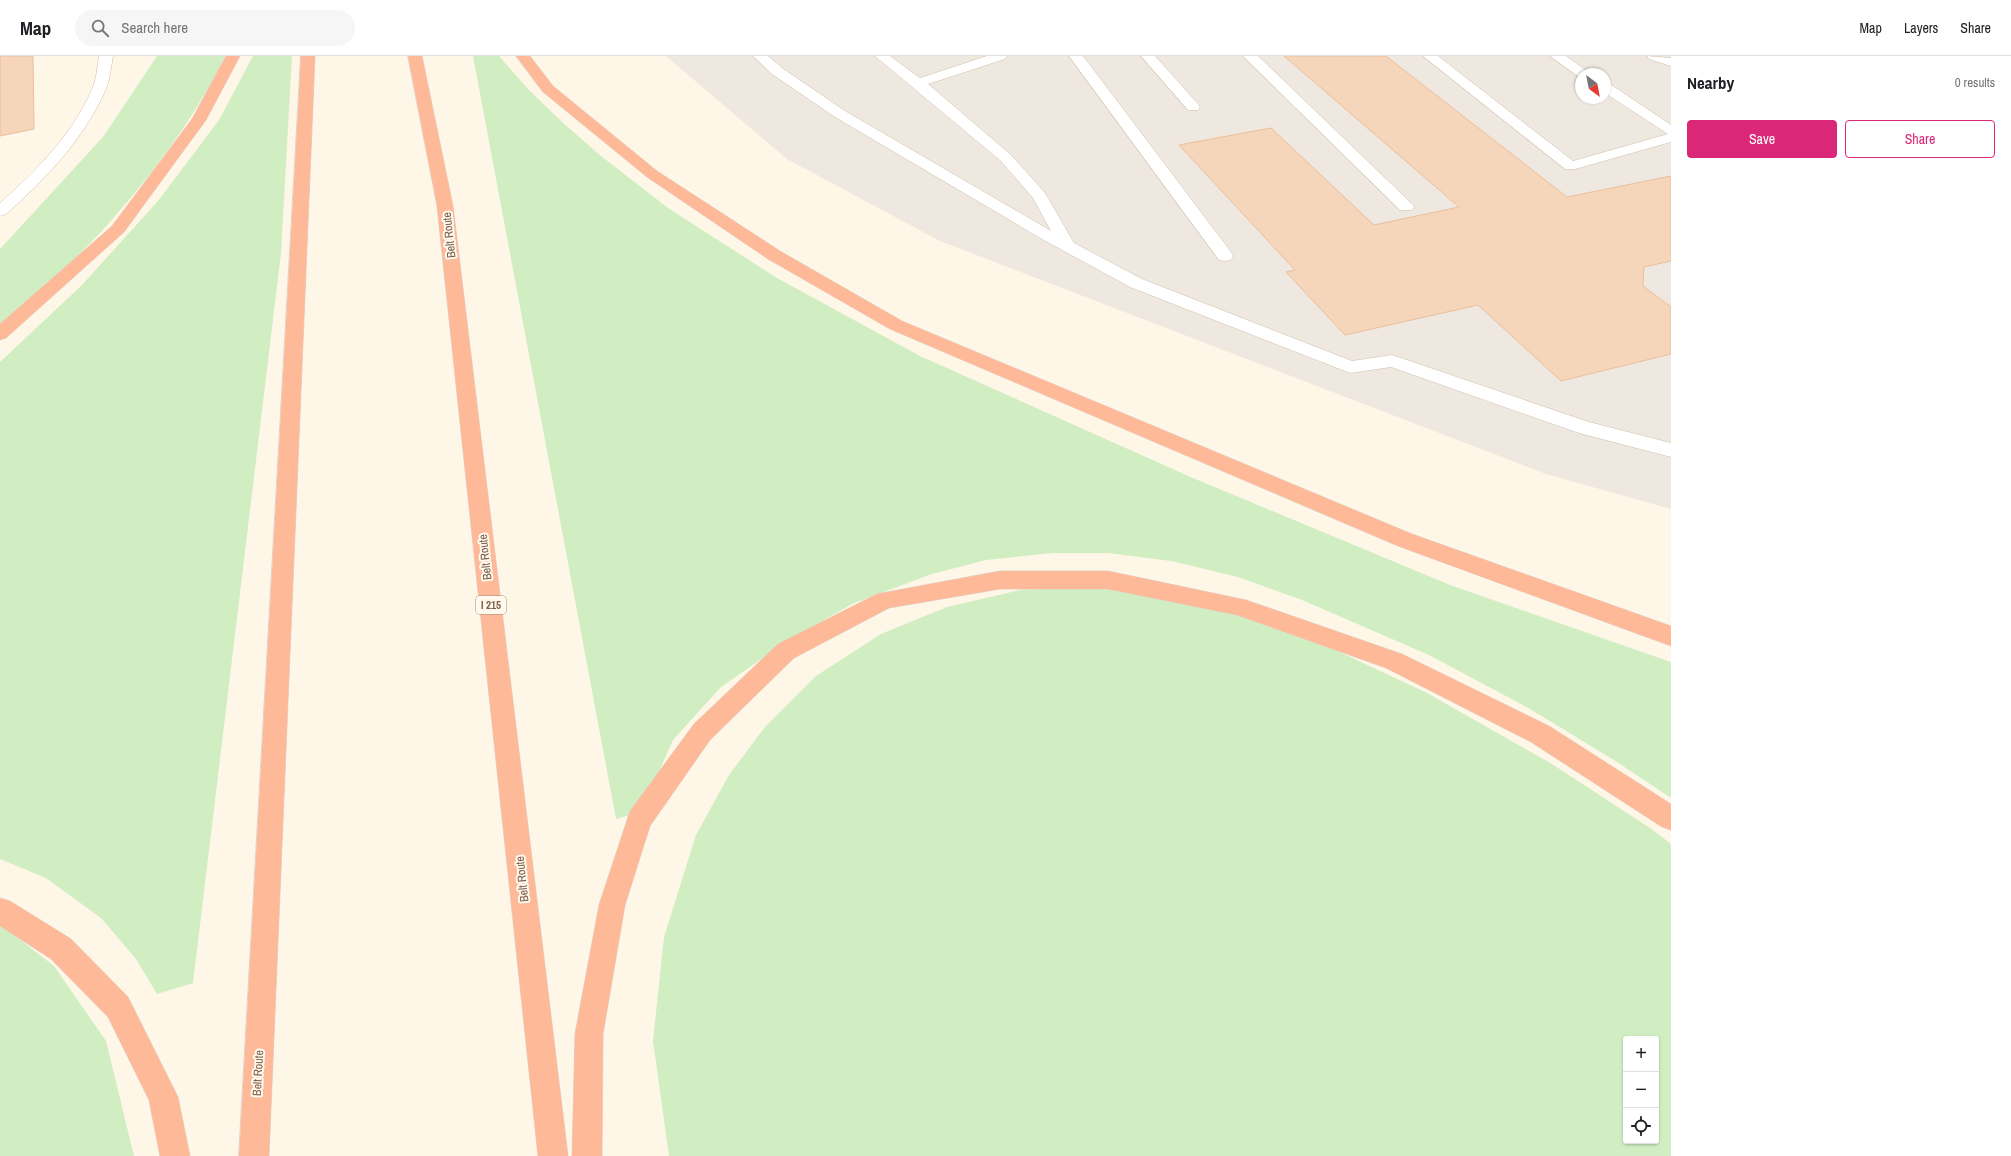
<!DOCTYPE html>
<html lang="en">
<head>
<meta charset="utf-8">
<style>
	body { margin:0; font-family:"Archivo Narrow",sans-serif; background:#f6f6f6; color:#202124 }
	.controls { position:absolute; right:12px; bottom:12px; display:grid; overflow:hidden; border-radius:4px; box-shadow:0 1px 3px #0004 }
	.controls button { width:36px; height:36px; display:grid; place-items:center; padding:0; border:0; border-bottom:1px solid #e0e0e0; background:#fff; color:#202124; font:20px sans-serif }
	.compass { position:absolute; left:1575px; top:12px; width:36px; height:36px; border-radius:50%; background:#fff; box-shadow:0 1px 3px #0004; rotate:148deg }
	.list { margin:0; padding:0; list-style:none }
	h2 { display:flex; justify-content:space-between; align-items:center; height:52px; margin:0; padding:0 16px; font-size:17px }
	h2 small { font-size:13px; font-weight:400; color:#757577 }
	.actions { display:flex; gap:8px; padding:12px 16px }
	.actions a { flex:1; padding:9px 0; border:1px solid #db2777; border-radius:4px; text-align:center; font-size:14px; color:#db2777 }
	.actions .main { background:#db2777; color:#fff }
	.icon { flex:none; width:22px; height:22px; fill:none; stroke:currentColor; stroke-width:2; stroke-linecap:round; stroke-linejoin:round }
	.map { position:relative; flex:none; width:1671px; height:1100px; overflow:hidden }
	header { display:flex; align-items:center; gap:24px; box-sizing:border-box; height:56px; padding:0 20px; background:#fff; border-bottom:1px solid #e0e0e0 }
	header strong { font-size:19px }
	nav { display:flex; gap:22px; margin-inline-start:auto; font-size:14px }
	.search { width:280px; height:36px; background:#f6f6f6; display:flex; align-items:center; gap:10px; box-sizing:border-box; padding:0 14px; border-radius:22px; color:#757577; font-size:15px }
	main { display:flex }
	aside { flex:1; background:#fff }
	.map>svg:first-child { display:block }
	.industrial { fill:#eee8e0; fill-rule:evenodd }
	.green { fill:#d1eec3; fill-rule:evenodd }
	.building { fill:#f6d6bb; stroke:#ebbe9a }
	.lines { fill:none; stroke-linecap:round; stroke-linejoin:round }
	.minor-casing { stroke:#d2beaa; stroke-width:1 }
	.highway-casing { stroke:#ddd5cf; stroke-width:1 }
	.minor { fill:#fff; fill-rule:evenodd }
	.highway { fill:#feb998; fill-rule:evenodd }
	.labels { text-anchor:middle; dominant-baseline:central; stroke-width:4; stroke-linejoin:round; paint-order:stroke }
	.shield { fill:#fff9ee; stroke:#a38c7a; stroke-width:1 }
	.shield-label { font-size:11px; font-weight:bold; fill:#7b5d48 }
	.street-label { font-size:12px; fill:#7b5d48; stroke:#fff9ee }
</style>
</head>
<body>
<header>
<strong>Map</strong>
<div class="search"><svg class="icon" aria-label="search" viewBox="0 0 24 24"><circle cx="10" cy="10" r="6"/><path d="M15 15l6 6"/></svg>Search here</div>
<nav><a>Map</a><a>Layers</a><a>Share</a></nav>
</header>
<main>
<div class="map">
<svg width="1671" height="1100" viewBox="0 0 1671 1100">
	<rect width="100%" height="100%" fill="#fef6e6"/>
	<path class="industrial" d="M 666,0 L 1671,0 L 1671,453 L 1546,418 L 940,185 L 787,103 ZM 1581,18 L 1605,18 L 1605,42 L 1581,42 Z"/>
	<path class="green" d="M 157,0 L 225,0 C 194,64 149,123 101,176 C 69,210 33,241 0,273 L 0,193 L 103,81 Z
		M 253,0 L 292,0 L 281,197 L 193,927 L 157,938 L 136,903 L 101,862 L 46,822 L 0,803 L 0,306 L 82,229 L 158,145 L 219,64 Z
		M 473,0 L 499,0 L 529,34 L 562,66 L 601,100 L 668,152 L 777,222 L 920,300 L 1193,422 L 1450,529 L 1671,606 L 1671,742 L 1617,706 L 1530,653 L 1429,599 L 1302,544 L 1238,521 L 1171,505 L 1108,497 L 1053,497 L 986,504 L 932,518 L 854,547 L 789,584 L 721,631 L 673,684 L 641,756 L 616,763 Z
		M 1095,530 L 1240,555 L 1325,589 L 1427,637 L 1552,708 L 1653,774 L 1671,788 L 1671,1100 L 669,1100 L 653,985 L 664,881 L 696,779 L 729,719 L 765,671 L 816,620 L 881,578 L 947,551 L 1020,534 ZM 1626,983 L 1656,983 L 1656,1085 L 1626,1085 Z
		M 0,868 L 54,910 L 106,985 L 134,1100 L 0,1100 Z"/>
	<path class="building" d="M 0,0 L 33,0 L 34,73 L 0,80 Z
		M 1284,0 L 1386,0 L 1567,141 L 1671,120 L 1671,205 L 1644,211 L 1643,230 L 1671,251 L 1671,298 L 1561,325 L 1478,249 L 1345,279 L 1286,216 L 1295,214 L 1179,89 L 1271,72 L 1374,169 L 1459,151 Z"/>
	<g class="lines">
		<g class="minor-casing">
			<path id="minor" d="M 99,0 L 113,0 C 111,11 110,23 106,33 C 85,82 45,124 6,158 L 0,160 L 0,147 C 36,115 73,78 92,33 C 97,23 97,11 99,0 Z
				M 753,0 L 768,0 L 782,12 L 845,55 L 1051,175 L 1033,142 L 1001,105 L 875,0 L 890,0 L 920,22 L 987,0 L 1007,0 L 1005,3 L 928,28 L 1011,99 L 1045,137 L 1074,187 L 1142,223 L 1352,305 L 1392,299 L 1398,301 L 1589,366 L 1671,387 L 1671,401 L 1579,377 L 1391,311 L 1351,317 L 1345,315 L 1130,231 L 1042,183 L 835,61 L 772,18 Z
				M 1069,0 L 1083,0 L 1231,196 L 1233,200 L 1231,204 L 1225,205 L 1219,204 Z
				M 1141,0 L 1155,0 L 1198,48 L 1200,51 L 1198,54 L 1188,54 Z
				M 1243,0 L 1258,0 L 1412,148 L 1414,151 L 1412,154 L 1400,154 Z
				M 1423,0 L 1438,0 L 1573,105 L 1668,78 L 1605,37 L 1605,27 L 1610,28 L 1671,69 L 1671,86 L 1575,113 L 1565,113 Z
				M 1550,0 L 1566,0 L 1591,18 L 1581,18 L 1581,21 L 1579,21 Z
				M 1647,0 L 1671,2 L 1671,10 L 1649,3 Z"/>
		</g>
		<g class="highway-casing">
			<path id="highway" d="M 226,0 L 240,0 L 206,64 L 124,176 L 6,282 L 0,284 L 0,268 L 112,170 L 192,63 Z
				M 301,0 L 315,0 L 269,1100 L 239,1100 Z
				M 408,0 L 422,0 L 453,150 L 568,1100 L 538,1100 L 437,150 Z
				M 516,0 L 530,0 L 553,30 L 657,115 L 780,195 L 902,265 L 1412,478 L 1671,570 L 1671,590 L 1398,490 L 890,273 L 768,203 L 647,121 L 543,36 Z
				M 1000,515 L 1108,515 L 1246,544 L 1402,598 L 1549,670 L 1671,748 L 1671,774 L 1662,771 L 1531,686 L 1386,612 L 1237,559 L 1108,533 L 1000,533 L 889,552 L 794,602 L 710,684 L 650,770 L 625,849 L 603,978 L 602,1100 L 572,1100 L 575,978 L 599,849 L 630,755 L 694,668 L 778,588 L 877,538 Z
				M 0,842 L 10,845 L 71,883 L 128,941 L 178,1041 L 190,1100 L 160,1100 L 149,1044 L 108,961 L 51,903 L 0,870 Z"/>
		</g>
		<use href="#minor" class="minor"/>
		<use href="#highway" class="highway"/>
	</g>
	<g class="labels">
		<rect class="shield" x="476" y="540" width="30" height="18" rx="3"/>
		<g class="shield-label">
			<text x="491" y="549">I 215</text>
		</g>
		<g class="street-label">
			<text transform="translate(449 179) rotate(-96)">Belt Route</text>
			<text transform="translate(485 501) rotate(-96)">Belt Route</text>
			<text transform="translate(522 823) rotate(-96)">Belt Route</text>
			<text transform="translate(258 1017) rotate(-87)">Belt Route</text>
		</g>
	</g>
</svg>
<div class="controls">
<button>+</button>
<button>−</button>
<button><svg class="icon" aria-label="locate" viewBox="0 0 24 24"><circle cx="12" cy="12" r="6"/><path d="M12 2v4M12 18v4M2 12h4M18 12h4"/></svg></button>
</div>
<svg class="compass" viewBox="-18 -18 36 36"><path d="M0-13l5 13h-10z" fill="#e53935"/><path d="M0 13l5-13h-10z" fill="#757577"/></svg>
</div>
<aside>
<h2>Nearby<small>0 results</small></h2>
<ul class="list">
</ul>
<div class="actions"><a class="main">Save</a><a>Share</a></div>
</aside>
</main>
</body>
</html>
